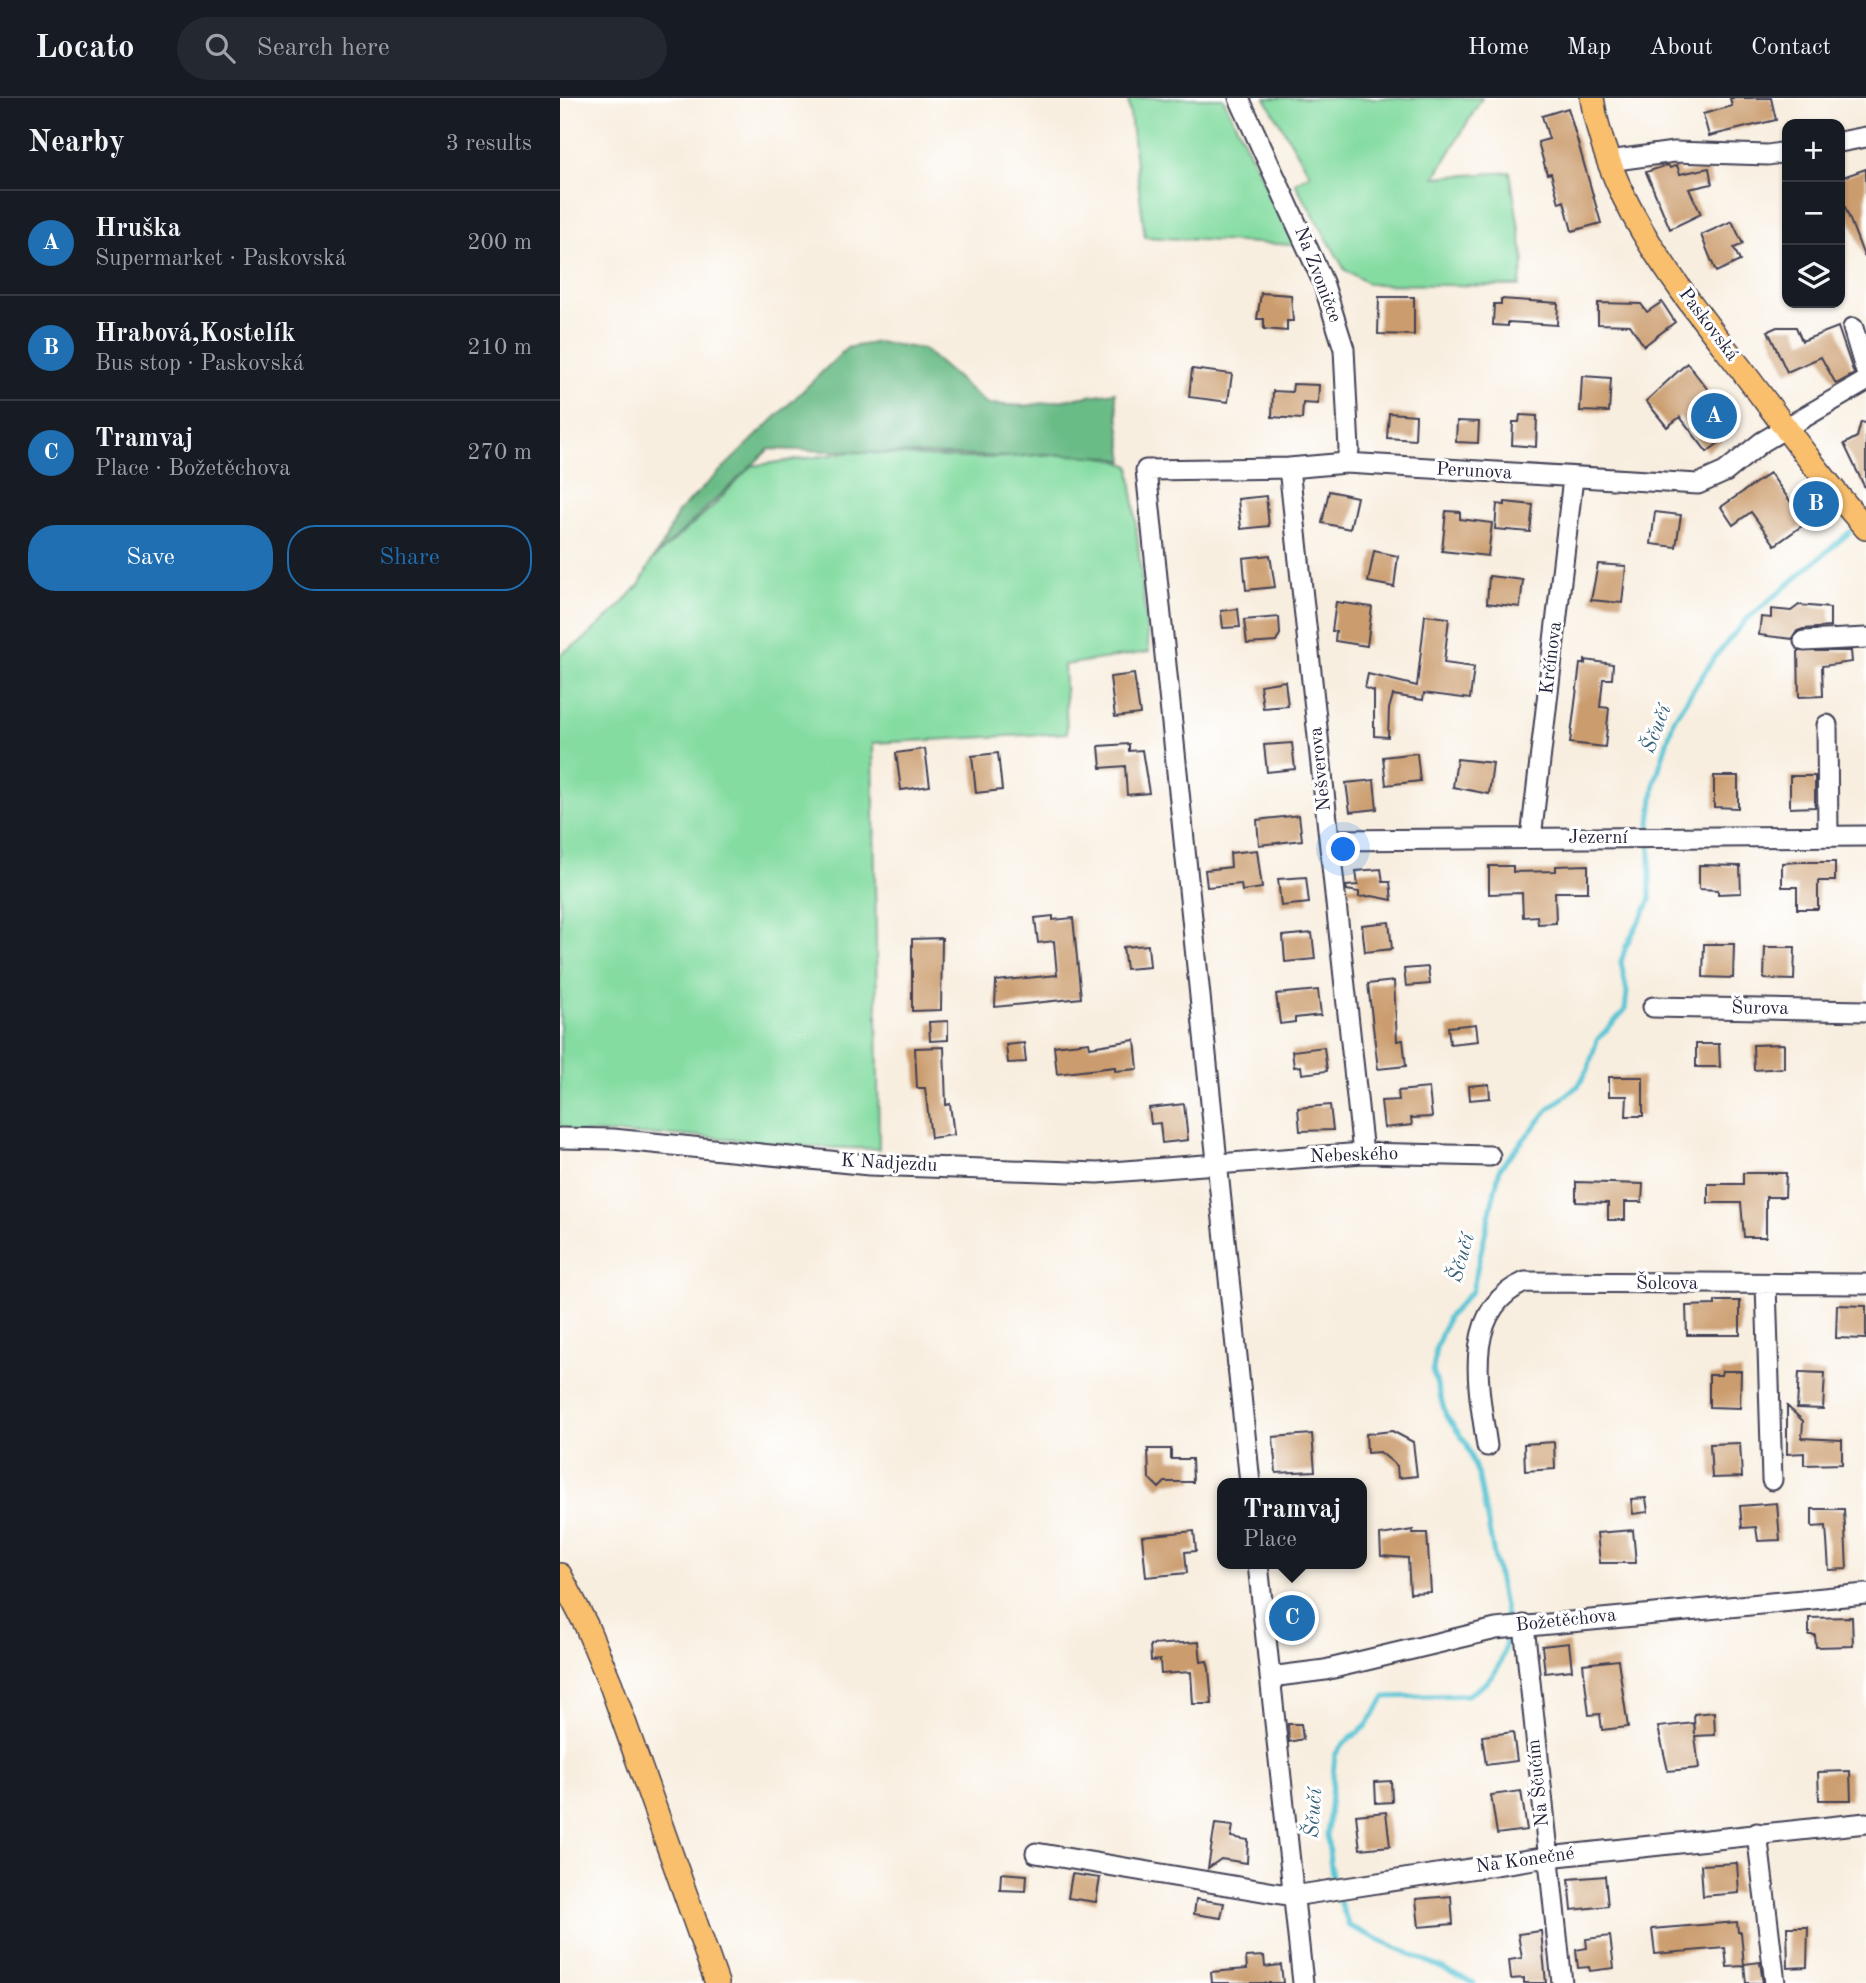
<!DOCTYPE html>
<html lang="en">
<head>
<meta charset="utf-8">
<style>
	body { margin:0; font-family:"Old Standard TT",serif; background:#242831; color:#f1f3f6 }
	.controls { position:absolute; right:21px; top:21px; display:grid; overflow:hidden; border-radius:14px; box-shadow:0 2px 5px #0004 }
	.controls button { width:63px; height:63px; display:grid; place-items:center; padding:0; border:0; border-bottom:2px solid #363941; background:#171b24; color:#f1f3f6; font:35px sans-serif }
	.you { position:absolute; left:784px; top:752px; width:24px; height:24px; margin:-18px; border:5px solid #fff; border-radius:50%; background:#1a73e8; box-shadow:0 0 0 10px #1a73e833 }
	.badge { display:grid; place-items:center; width:46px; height:46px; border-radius:50%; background:#1f6fb2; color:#fff; font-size:23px; font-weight:700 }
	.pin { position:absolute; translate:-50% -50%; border:4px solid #fff; box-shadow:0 2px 7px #0006 }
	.popup { position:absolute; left:657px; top:1380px; width:150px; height:91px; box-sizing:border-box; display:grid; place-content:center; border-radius:14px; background:#171b24; filter:drop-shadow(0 2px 5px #0005); font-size:23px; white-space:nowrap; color:#9ea1a6 }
	.popup b { font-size:26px; color:#f1f3f6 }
	.popup::after { content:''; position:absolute; left:50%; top:100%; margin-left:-14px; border:14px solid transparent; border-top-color:#171b24 }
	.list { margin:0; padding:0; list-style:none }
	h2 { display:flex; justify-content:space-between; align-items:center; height:91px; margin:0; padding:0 28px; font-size:30px }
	h2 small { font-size:23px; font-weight:400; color:#9ea1a6 }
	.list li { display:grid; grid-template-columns:46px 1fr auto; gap:21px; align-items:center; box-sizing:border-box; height:105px; padding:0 28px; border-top:2px solid #363941 }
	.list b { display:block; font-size:26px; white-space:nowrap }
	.list p { margin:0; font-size:23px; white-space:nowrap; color:#9ea1a6 }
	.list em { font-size:23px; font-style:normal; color:#9ea1a6 }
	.actions { display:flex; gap:14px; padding:21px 28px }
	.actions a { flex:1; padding:16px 0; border:2px solid #1f6fb2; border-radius:28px; text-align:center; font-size:24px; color:#1f6fb2 }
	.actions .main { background:#1f6fb2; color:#fff }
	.icon { flex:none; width:38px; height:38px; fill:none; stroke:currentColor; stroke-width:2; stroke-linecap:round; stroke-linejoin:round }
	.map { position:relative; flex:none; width:1306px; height:1885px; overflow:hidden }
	header { display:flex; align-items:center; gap:42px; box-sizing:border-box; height:98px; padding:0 35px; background:#171b24; border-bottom:2px solid #363941 }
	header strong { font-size:33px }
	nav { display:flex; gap:38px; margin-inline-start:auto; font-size:24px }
	.search { width:490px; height:63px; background:#242831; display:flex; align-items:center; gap:18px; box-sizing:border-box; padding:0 24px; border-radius:38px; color:#9ea1a6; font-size:26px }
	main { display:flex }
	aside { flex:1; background:#171b24 }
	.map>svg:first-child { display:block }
	.green { fill:#84dca1; stroke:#537f6e; stroke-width:2 }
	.forest { fill:#6bbc87; stroke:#466f61; stroke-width:2 }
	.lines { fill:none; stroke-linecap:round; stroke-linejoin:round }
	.stream { stroke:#59c4d4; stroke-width:5 }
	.building { fill:#cb9c6d }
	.minor-casing { stroke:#424154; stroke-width:23 }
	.major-casing { stroke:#424154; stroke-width:26 }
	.minor { stroke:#fff; stroke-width:19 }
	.major { stroke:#f9bf6d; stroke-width:23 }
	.labels { text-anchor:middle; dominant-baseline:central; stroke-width:6; stroke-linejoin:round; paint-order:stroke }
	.street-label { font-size:19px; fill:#22223b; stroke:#fff }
	.water-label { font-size:21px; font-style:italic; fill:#386378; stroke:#fff }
</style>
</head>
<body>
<header>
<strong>Locato</strong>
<div class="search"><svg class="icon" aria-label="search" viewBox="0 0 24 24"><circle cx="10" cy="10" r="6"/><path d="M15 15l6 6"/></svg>Search here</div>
<nav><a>Home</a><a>Map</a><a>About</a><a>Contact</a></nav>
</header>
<main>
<aside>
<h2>Nearby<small>3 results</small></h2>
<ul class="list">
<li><span class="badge">A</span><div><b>Hruška</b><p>Supermarket · Paskovská</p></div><em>200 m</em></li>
<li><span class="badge">B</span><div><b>Hrabová,Kostelík</b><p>Bus stop · Paskovská</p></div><em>210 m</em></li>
<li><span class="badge">C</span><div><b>Tramvaj</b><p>Place · Božetěchova</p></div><em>270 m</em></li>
</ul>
<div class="actions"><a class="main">Save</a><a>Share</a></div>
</aside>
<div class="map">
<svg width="1306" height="1885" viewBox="0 0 1306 1885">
	<rect width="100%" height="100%" fill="#fff"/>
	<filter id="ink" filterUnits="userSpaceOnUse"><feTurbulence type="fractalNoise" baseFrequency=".0143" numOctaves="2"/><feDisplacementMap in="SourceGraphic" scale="14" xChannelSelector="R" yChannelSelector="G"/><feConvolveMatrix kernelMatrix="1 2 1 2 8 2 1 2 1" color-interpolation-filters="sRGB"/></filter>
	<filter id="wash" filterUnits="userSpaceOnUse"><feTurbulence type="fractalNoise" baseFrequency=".00686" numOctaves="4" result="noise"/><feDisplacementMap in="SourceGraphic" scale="28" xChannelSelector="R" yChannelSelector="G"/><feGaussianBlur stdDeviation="1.57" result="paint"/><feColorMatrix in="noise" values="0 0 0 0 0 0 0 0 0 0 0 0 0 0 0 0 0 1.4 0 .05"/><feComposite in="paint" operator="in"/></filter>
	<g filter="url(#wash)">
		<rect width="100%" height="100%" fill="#f8eedf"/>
		<path class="green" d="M 568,0 L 663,0 L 735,147 L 585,139 Z
			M 705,0 L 922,0 L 875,79 L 950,74 L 964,162 L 959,188 L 809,186 L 785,172 L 735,85 L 750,76 Z
			M 291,354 C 330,356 370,359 410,360 C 460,362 524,346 570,368 L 589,554 L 504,567 L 507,635 L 313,645 L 319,1051 L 254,1049 L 139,1038 L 0,1034 L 0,556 L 22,543 L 61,507 L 80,486 L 92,462 L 153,408 L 191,368 Z"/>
		<path class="forest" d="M 317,244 L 363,251 L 427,306 L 465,308 L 555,294 L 564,363 L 550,359 L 486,356 L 449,359 L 209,351 L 92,462 L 102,448 L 118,414 L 287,250 Z"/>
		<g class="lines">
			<path class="stream" d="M 947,1524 L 919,1380 L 906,1345 L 886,1318 L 873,1273 L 876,1250 L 888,1219 L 912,1193 L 940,1070 L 988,1012 L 1019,987 L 1029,968 L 1037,942 L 1065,912 L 1067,894 L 1061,864 L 1066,848 L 1090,803 L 1090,725 L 1095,684 L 1114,621 L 1154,560 L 1185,523 L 1290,434
				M 773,1787 L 767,1736 L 775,1657 L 783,1646 L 806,1628 L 825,1599 L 907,1597 C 934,1584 945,1564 947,1534
				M 777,1796 L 789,1828 L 914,1885"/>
		</g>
		<g id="blocks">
			<path class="building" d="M 1170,0 L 1211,0 L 1216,22 L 1149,38 L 1143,16 L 1172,8 Z
				M 1008,10 L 1041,125 L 1012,133 L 1004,103 L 999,105 L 991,75 L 987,76 L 978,44 L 989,41 L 982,18 Z
				M 1108,67 L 1110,70 L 1117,67 L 1120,76 L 1149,70 L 1152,86 L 1129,91 L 1141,116 L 1110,131 L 1086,74 Z
				M 1306,71 L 1306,158 L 1304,158 L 1280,96 L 1280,80 Z
				M 1172,123 L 1183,146 L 1174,150 L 1180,163 L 1156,174 L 1141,137 Z
				M 701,195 L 731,197 L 733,223 L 727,223 L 727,233 L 704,231 L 704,221 L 697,221 Z
				M 819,199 L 854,199 L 854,237 L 818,236 Z
				M 941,201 L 998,205 L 997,227 L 948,224 L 948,228 L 933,227 L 934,206 L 941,206 Z
				M 1102,204 L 1115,224 L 1084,248 L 1070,227 L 1038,226 L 1038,205 L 1081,206 L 1087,214 Z
				M 1217,229 L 1236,229 L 1242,243 L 1278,229 L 1294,276 L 1276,286 L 1261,259 L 1227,274 L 1208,233 Z
				M 1127,265 L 1178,330 L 1147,354 L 1120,319 L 1107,329 L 1086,303 Z
				M 632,271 L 672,276 L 668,304 L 629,299 Z
				M 1022,278 L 1051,280 L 1049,314 L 1020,313 Z
				M 733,286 L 759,287 L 758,306 L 743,305 L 742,321 L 712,319 L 713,293 L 732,294 Z
				M 829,315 L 856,317 L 855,342 L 827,340 Z
				M 960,317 L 977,318 L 976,349 L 952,347 L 953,324 L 959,324 Z
				M 897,323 L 919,324 L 918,345 L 896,344 Z
				M 1301,324 L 1306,325 L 1306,392 L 1284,346 L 1297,339 Z
				M 1210,375 L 1246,425 L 1215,447 L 1191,414 L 1173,427 L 1161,409 Z
				M 769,393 L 797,399 L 790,431 L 762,425 Z
				M 706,398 L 709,428 L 681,431 L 678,401 Z
				M 945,404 L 973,407 L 970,434 L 935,431 L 937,406 L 945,407 Z
				M 886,413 L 900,414 L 900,421 L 932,425 L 928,458 L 882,453 Z
				M 1095,414 L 1121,417 L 1116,449 L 1091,446 Z
				M 814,453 L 838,458 L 834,489 L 808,484 Z
				M 710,457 L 715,489 L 686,492 L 683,460 Z
				M 1038,466 L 1066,468 L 1062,505 L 1031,502 Z
				M 929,478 L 963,482 L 960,509 L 927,505 Z
				M 776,504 L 812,509 L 807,548 L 775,543 L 776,533 L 772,533 Z
				M 1239,507 L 1270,510 L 1270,529 L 1243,531 L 1237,533 L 1232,541 L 1199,537 L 1201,519 L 1211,520 L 1211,511 L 1231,513 Z
				M 678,511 L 680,529 L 663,530 L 661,513 Z
				M 865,517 L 889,520 L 884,565 L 914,569 L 910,601 L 864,595 L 863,602 L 833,597 L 829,611 L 828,639 L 814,638 L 814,593 L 805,590 L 808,576 L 857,588 Z
				M 719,519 L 720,536 L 716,544 L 687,546 L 684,522 Z
				M 1238,553 L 1291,553 L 1292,564 L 1262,568 L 1263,598 L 1239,599 Z
				M 1025,562 L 1053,566 L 1052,581 L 1043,581 L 1040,609 L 1049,610 L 1045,649 L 1010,645 L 1020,566 L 1025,566 Z
				M 574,576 L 580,616 L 555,619 L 550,579 Z
				M 725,583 L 728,608 L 703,610 L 700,587 Z
				M 732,645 L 735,671 L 707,674 L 704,647 Z
				M 569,646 L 569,653 L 582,652 L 589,695 L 567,697 L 565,668 L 541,670 L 539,648 Z
				M 365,651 L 370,688 L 341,692 L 336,655 Z
				M 438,655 L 442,692 L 416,695 L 412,658 Z
				M 857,655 L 860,683 L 826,687 L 823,659 Z
				M 897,661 L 933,665 L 929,696 L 893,689 Z
				M 1154,678 L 1178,678 L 1178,710 L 1154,709 Z
				M 1230,678 L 1255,678 L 1255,709 L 1230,710 Z
				M 814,682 L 817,711 L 790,714 L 786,685 Z
				M 739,717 L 742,742 L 699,747 L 697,722 Z
				M 697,752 L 702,790 L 682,793 L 681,786 L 647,789 L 645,772 L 671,769 L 670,755 Z
				M 1240,764 L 1275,764 L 1275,783 L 1258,783 L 1258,811 L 1237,811 L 1237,789 L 1222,789 L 1222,765 Z
				M 1028,767 L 1028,794 L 995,794 L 996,825 L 978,826 L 977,818 L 963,819 L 962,795 L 929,796 L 929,768 L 953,768 L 953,774 L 996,773 L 996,768 Z
				M 1139,767 L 1180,768 L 1181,795 L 1158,796 L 1158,792 L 1139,791 Z
				M 821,771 L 823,784 L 830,784 L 832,802 L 812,798 L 799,799 L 799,794 L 787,792 L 786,788 L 798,787 L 796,773 Z
				M 746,779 L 749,805 L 721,808 L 718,781 Z
				M 493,818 L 493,822 L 513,820 L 521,900 L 435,909 L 436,883 L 497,877 L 494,843 L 478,845 L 475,820 Z
				M 829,824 L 832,851 L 805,854 L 802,827 Z
				M 752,835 L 755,861 L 725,864 L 723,838 Z
				M 382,840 L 381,912 L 352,913 L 352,841 Z
				M 1144,846 L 1174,846 L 1173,880 L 1143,879 Z
				M 588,847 L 590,869 L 566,871 L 563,849 Z
				M 1205,849 L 1235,849 L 1234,882 L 1204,881 Z
				M 868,869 L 870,886 L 846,888 L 844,871 Z
				M 834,883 L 837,943 L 843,942 L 846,968 L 818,971 L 808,886 Z
				M 758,892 L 761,917 L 735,920 L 735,924 L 720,926 L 716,896 Z
				M 388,923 L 388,942 L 370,943 L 369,924 Z
				M 916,926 L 918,943 L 890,946 L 888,929 Z
				M 575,942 L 578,971 L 555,973 L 555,969 L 497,976 L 494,948 L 529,944 L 530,949 Z
				M 464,945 L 466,964 L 448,965 L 446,947 Z
				M 1136,946 L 1159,946 L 1160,969 L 1136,969 Z
				M 1224,946 L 1224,970 L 1194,972 L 1193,947 Z
				M 384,949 L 386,1007 L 390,1006 L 394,1037 L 371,1040 L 365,990 L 357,990 L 355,950 Z
				M 764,949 L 767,973 L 742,976 L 741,968 L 734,969 L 732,953 Z
				M 1049,979 L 1083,979 L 1083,1018 L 1066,1018 L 1067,998 L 1049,998 Z
				M 929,986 L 930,1000 L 910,1002 L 909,988 Z
				M 869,990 L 872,1019 L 851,1020 L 852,1027 L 824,1030 L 821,1003 L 839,1002 L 838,993 Z
				M 624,1006 L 628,1042 L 602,1045 L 600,1025 L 591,1026 L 589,1010 Z
				M 770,1007 L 773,1032 L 740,1033 L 738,1010 Z
				M 1183,1075 L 1226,1075 L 1225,1099 L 1206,1099 L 1206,1139 L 1184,1139 L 1181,1105 L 1148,1105 L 1148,1086 L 1183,1086 Z
				M 1016,1084 L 1083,1086 L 1082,1104 L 1065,1104 L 1065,1122 L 1048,1122 L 1048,1105 L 1016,1104 Z
				M 1155,1203 L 1180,1203 L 1180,1237 L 1127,1237 L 1126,1208 L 1155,1207 Z
				M 1277,1207 L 1306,1208 L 1306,1241 L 1276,1240 Z
				M 1162,1273 L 1181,1273 L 1180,1310 L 1149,1309 L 1149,1277 L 1161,1277 Z
				M 1239,1274 L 1265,1275 L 1263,1311 L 1237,1310 Z
				M 1227,1308 L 1243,1323 L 1242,1340 L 1282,1342 L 1282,1366 L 1244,1367 L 1244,1355 L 1227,1356 Z
				M 832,1333 L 853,1344 L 857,1378 L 838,1380 L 837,1368 L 820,1354 L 807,1355 L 806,1336 Z
				M 752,1336 L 755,1373 L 716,1375 L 713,1339 Z
				M 994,1344 L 995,1371 L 965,1373 L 964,1346 Z
				M 1180,1345 L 1182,1379 L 1152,1380 L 1150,1346 Z
				M 588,1351 L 611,1351 L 611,1361 L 632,1361 L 633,1384 L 605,1384 L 599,1390 L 589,1380 Z
				M 1086,1400 L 1088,1414 L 1073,1416 L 1071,1401 Z
				M 1217,1405 L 1220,1442 L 1198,1443 L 1196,1429 L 1182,1430 L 1180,1408 Z
				M 1252,1411 L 1284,1411 L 1287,1471 L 1269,1472 L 1266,1428 L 1252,1429 Z
				M 853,1432 L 853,1435 L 867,1435 L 871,1494 L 850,1495 L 848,1460 L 821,1458 L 820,1437 Z
				M 1073,1432 L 1076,1465 L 1040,1465 L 1037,1435 Z
				M 634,1433 L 636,1453 L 625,1454 L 627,1475 L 586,1479 L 582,1438 Z
				M 1292,1519 L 1293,1548 L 1256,1549 L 1255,1537 L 1249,1537 L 1249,1520 Z
				M 639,1544 L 641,1564 L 647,1563 L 649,1571 L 652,1606 L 633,1606 L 631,1574 L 601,1576 L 600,1562 L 591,1563 L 590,1547 Z
				M 1009,1545 L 1012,1572 L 985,1575 L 982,1548 Z
				M 1058,1562 L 1068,1629 L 1042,1632 L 1040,1616 L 1029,1617 L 1023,1566 Z
				M 1154,1614 L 1155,1637 L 1135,1638 L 1139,1670 L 1108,1673 L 1098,1629 L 1134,1625 L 1135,1636 L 1134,1616 Z
				M 728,1626 L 741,1626 L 743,1641 L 729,1644 Z
				M 953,1634 L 957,1663 L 926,1667 L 922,1638 Z
				M 1290,1673 L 1291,1702 L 1259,1702 L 1258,1674 Z
				M 831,1683 L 832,1704 L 816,1705 L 815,1684 Z
				M 961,1693 L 967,1732 L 937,1736 L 931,1697 Z
				M 826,1714 L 830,1748 L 800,1751 L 796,1717 Z
				M 655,1726 L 673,1728 L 671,1739 L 688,1742 L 687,1765 L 661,1761 L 648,1770 Z
				M 1177,1765 L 1179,1795 L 1143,1798 L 1141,1767 Z
				M 441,1775 L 467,1777 L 466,1793 L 440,1792 Z
				M 512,1776 L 540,1780 L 536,1804 L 508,1800 Z
				M 1045,1778 L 1048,1808 L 1012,1812 L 1009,1781 Z
				M 891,1798 L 893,1826 L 859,1829 L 856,1801 Z
				M 636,1801 L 664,1805 L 661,1820 L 634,1816 Z
				M 1177,1824 L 1178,1834 L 1181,1834 L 1184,1868 L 1167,1869 L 1165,1850 L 1095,1856 L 1092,1831 Z
				M 1227,1829 L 1248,1829 L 1247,1869 L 1228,1870 Z
				M 981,1833 L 986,1885 L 964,1885 L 964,1880 L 951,1881 L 949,1862 L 962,1860 L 958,1836 Z
				M 1050,1838 L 1054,1870 L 1030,1873 L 1029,1869 L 1018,1870 L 1016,1852 L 1027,1850 L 1026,1841 Z
				M 704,1858 L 705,1869 L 721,1867 L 723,1885 L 652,1885 L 651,1874 L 687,1871 L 686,1859 Z
				M 1200,1864 L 1203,1885 L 1186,1885 L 1184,1866 Z"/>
		</g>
	</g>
	<g filter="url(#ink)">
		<use href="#blocks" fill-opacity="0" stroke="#424154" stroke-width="2"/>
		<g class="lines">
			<g class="minor-casing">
				<path id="minor" d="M 679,0 L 763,184 L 784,251 L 789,352 L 786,365
					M 1280,44 L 1306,39
					M 1049,63 L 1114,54 L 1208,57 L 1227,54
					M 1293,230 L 1306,274
					M 729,370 L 803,1055
					M 1244,543 L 1306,540
					M 1267,627 L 1268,738
					M 971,740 L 1013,380
					M 769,742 L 1306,738
					M 1093,909 L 1306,913
					M 0,1040 L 53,1041 L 309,1067 L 538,1075 L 803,1055 L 930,1058
					M 1206,1186 L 1212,1382
					M 927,1348 C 919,1293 900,1212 965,1184 L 1306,1186
					M 690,1385 L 586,372 L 729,370 L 786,365 L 1138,386 L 1165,374 L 1202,344 L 1306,283
					M 698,1466 L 743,1885
					M 964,1527 L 1002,1885
					M 710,1579 L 765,1572 L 936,1531 L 1306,1496
					M 1197,1735 L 1215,1885
					M 476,1755 L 733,1798 L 988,1759 L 1306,1725"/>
			</g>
			<g class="major-casing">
				<path id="major" d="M 1032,0 C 1049,111 1126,198 1191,284 C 1228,333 1265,384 1306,430
					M 0,1477 L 26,1527 L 51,1587 L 157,1885"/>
			</g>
			<use href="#minor" class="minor"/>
			<use href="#major" class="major"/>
		</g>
	</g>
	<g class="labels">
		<g class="street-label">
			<text transform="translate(757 177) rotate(69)">Na Zvoničce</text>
			<text transform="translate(1148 227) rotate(53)">Paskovská</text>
			<text transform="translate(914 374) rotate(3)">Perunova</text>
			<text transform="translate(992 560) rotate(-83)">Krčínova</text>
			<text transform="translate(761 671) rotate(-96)">Nešverova</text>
			<text x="1038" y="740">Jezerní</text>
			<text transform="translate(1200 911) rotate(1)">Šurova</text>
			<text transform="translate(794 1058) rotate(-2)">Nebeského</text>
			<text transform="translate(329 1066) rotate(3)">K Nadjezdu</text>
			<text x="1107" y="1186">Šolcova</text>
			<text transform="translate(1006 1523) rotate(-6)">Božetěchova</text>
			<text transform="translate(979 1685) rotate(-96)">Na Ščučím</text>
			<text transform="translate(965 1763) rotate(-8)">Na Konečné</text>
		</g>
		<g class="water-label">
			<text transform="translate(1097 631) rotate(-69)">Ščučí</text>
			<text transform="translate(902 1160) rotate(-74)">Ščučí</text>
			<text transform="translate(754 1715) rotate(-86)">Ščučí</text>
		</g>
	</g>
</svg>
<div class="controls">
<button>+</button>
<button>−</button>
<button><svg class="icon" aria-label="layers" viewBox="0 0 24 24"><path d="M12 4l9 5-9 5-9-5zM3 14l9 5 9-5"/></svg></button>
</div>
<div class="you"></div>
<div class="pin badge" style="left:1154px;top:318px">A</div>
<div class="pin badge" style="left:1256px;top:406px">B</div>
<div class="pin badge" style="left:732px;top:1520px">C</div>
<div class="popup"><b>Tramvaj</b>Place</div>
</div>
</main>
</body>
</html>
